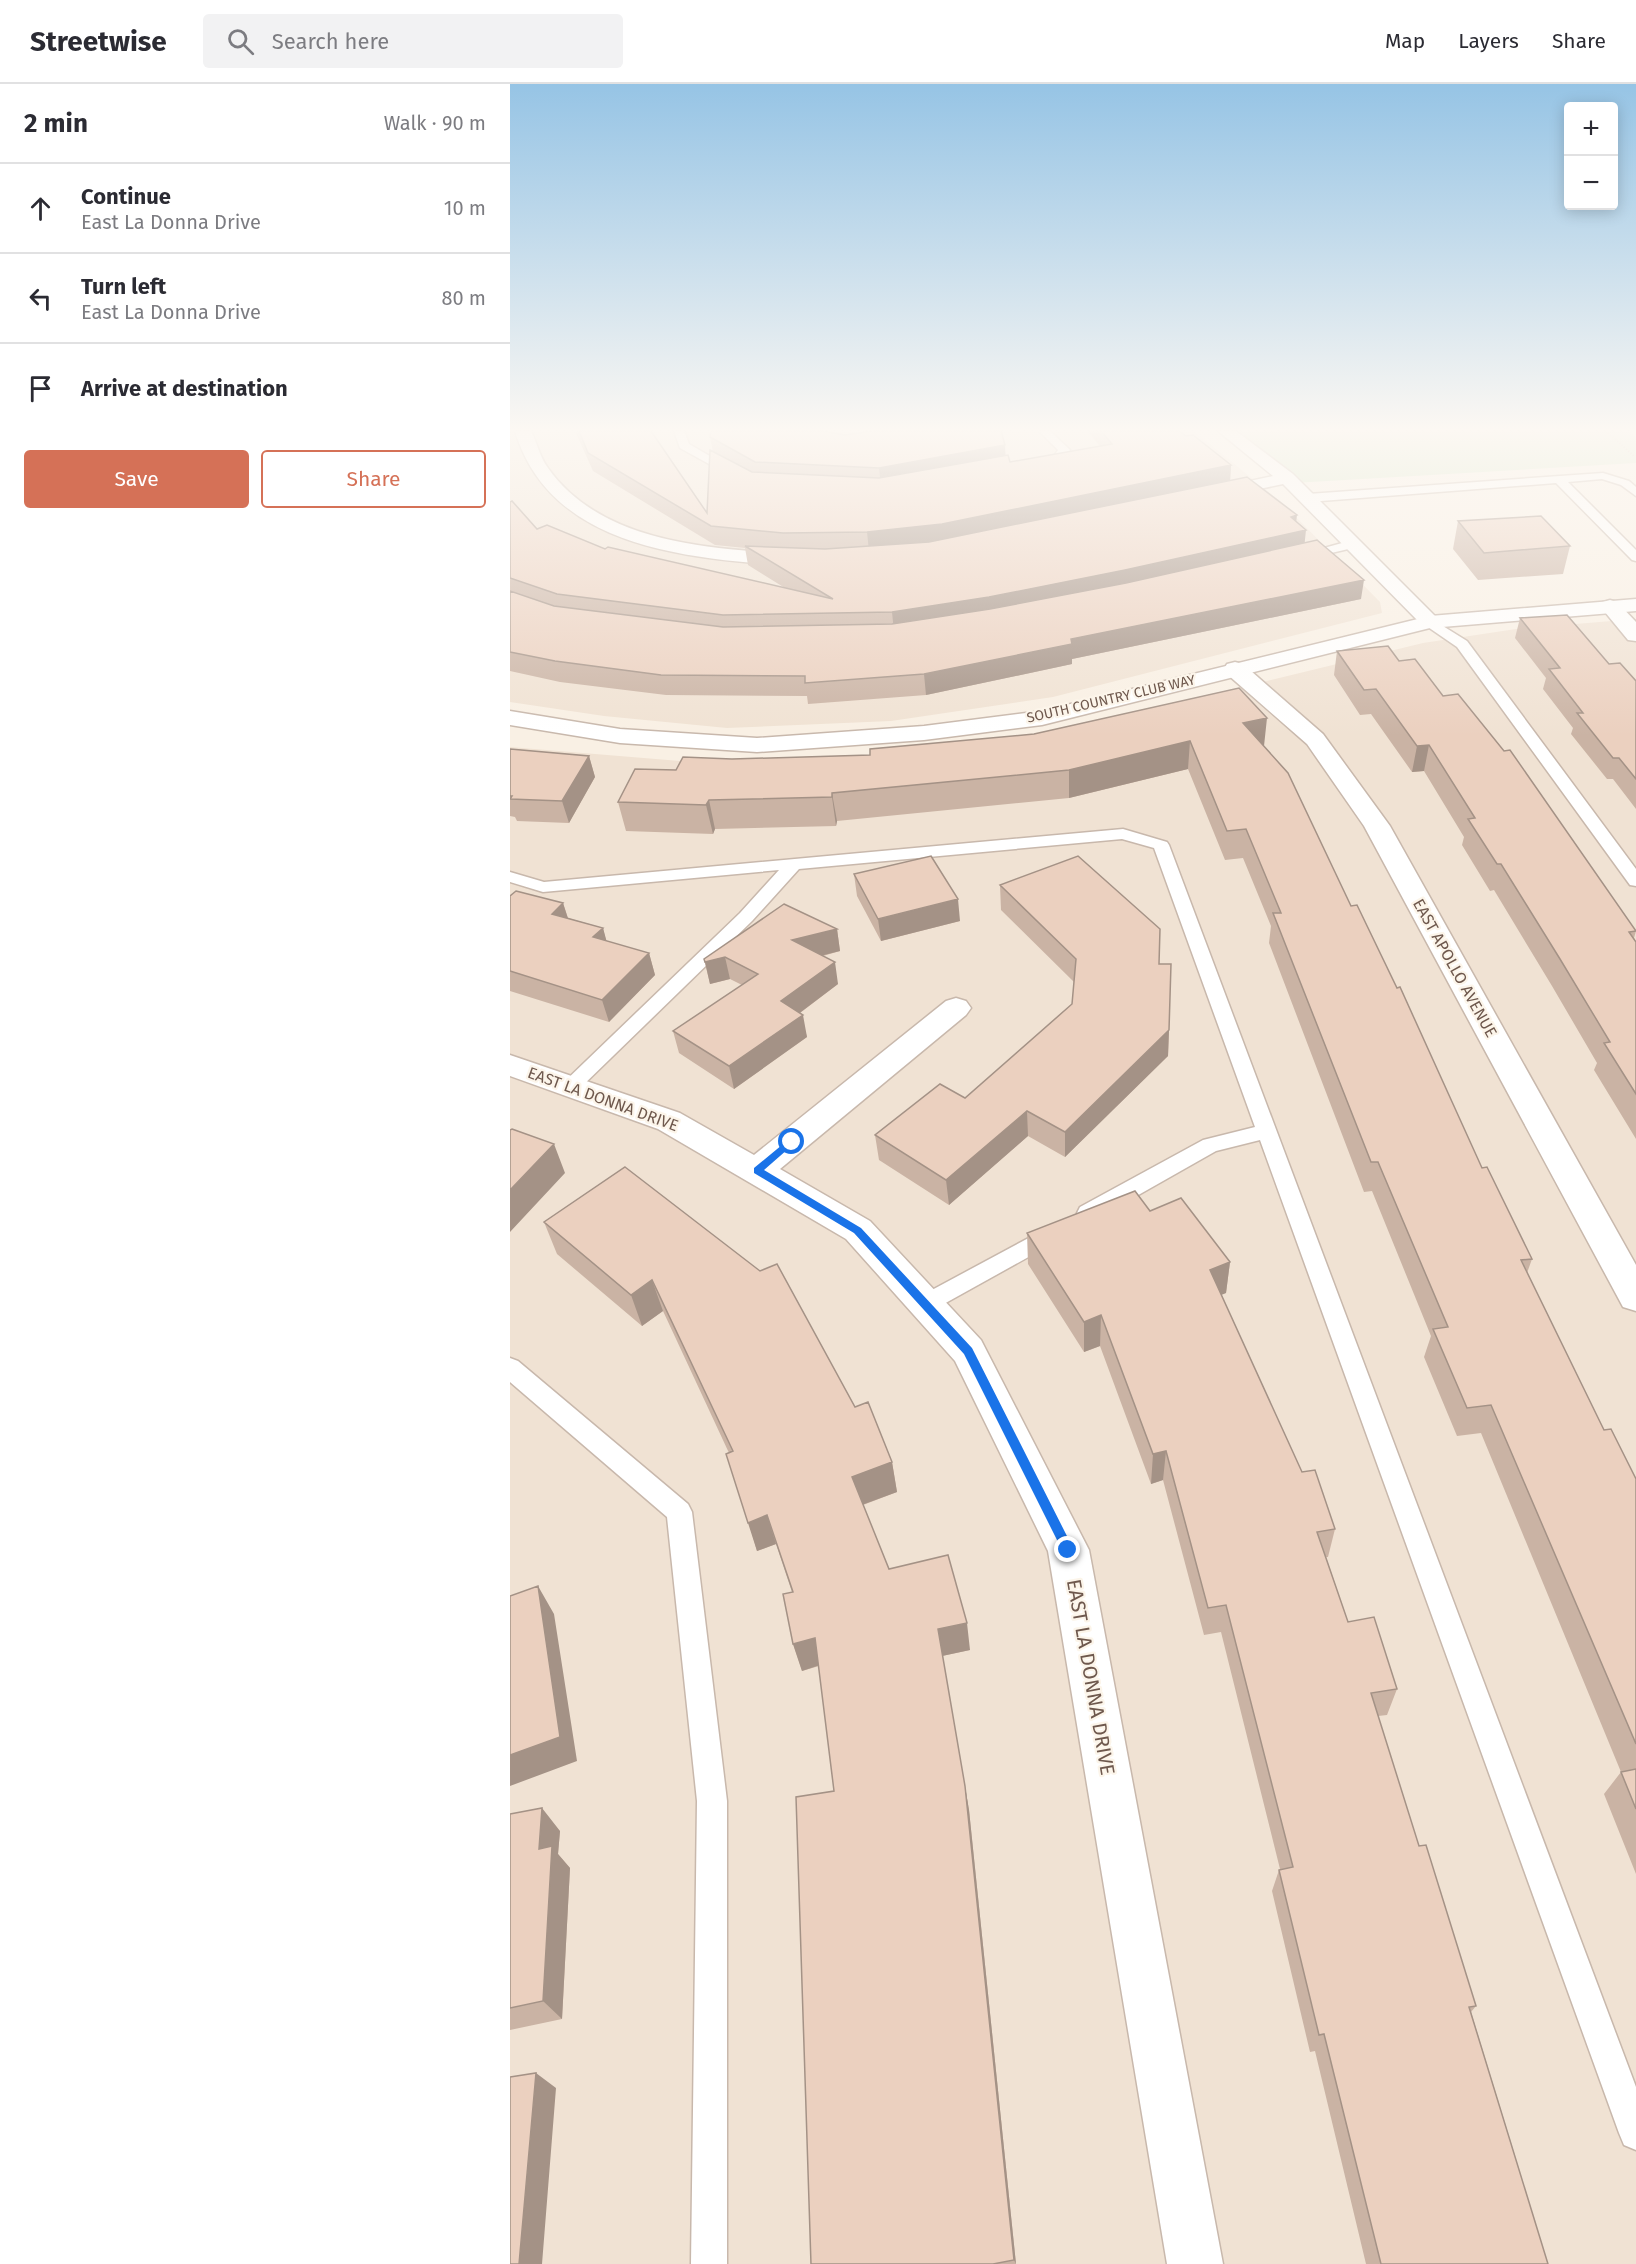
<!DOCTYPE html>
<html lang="en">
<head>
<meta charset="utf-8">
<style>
	body { margin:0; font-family:"Fira Sans",sans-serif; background:#f2f2f3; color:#2b2b33 }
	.controls { position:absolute; right:18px; top:18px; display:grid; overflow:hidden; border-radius:6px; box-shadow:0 3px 15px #0003 }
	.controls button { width:54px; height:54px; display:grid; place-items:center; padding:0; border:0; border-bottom:2px solid #e1e1e2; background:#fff; color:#2b2b33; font:30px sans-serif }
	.stop { position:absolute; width:18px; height:18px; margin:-14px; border:4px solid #1a73e8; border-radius:50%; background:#fff }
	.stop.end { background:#1a73e8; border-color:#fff; box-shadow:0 2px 6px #0008 }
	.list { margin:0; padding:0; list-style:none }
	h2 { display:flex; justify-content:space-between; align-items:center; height:78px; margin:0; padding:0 24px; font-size:26px }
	h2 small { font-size:20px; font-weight:400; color:#7c7c81 }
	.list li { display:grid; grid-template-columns:39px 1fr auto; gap:18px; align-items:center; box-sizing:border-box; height:90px; padding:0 24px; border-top:2px solid #e1e1e2 }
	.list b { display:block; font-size:22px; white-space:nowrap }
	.list p { margin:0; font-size:20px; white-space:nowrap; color:#7c7c81 }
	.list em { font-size:20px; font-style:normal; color:#7c7c81 }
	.actions { display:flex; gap:12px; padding:18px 24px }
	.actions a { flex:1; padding:14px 0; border:2px solid #d57157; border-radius:6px; text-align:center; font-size:21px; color:#d57157 }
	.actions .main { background:#d57157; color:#fff }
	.icon { flex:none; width:33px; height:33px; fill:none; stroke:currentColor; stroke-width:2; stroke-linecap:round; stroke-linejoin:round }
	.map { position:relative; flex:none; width:1126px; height:2180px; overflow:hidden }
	header { display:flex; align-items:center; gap:36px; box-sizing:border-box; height:84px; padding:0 30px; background:#fff; border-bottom:2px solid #e1e1e2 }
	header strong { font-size:28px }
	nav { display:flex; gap:33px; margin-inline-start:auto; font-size:21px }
	.search { width:420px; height:54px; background:#f2f2f3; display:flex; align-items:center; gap:15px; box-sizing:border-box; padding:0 21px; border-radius:6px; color:#7c7c81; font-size:22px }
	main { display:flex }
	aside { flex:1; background:#fff }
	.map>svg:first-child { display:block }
	.residential { fill:#f0e2d3 }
	.green { fill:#d2e5c4 }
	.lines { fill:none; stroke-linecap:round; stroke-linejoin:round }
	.service-casing { stroke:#c8b8ac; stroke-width:3 }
	.minor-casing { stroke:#c8b8ac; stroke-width:3 }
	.tertiary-casing { stroke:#c8b8ac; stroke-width:3 }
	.path { stroke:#cfb3a3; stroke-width:2; stroke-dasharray:1 2; stroke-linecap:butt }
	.service { fill:#fff; fill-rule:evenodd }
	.minor { fill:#fff; fill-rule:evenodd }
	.tertiary { fill:#fff; fill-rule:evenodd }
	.wall { fill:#cab3a4 }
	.shaded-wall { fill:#a49286 }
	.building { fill:#ebd0bf; stroke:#a49286; stroke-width:1.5 }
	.route { fill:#1a73e8 }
	.labels { text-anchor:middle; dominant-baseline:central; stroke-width:4.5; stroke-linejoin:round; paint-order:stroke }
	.far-street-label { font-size:14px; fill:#6e584d; stroke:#fcf5ea }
	.street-label { font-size:16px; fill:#6e584d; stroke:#fcf5ea }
	.near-street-label { font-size:20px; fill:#6e584d; stroke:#fcf5ea }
</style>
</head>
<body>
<header>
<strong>Streetwise</strong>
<div class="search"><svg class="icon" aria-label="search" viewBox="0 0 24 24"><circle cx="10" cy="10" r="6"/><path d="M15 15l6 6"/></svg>Search here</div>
<nav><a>Map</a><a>Layers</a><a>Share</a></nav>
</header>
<main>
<aside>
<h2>2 min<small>Walk · 90 m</small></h2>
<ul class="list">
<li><svg class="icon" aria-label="ahead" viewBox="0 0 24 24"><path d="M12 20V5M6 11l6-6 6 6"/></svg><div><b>Continue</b><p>East La Donna Drive</p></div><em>10 m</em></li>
<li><svg class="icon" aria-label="left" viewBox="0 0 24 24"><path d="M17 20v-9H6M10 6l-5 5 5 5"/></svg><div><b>Turn left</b><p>East La Donna Drive</p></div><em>80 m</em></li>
<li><svg class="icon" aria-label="arrive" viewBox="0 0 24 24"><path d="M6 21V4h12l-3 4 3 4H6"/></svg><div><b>Arrive at destination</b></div></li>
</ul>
<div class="actions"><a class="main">Save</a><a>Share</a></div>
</aside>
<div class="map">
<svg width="1126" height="2180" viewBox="0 0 1126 2180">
	<rect width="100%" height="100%" fill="#f9f0e4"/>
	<path class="residential" d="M 0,347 L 684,347 L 771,418 L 870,518 L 872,529 L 543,613 L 381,637 L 217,644 L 94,632 L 0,618 Z
		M 1126,535 L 1126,2180 L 0,2180 L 0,663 L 243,683 L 369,673 L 564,644 L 913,559 L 1006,545 Z"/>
	<path class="green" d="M 716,347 L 1118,347 L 1126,354 L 1126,379 L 783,399 Z"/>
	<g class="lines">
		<g class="service-casing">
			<path id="service" d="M 164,347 L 174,347 L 179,360 L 229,389 L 219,391 L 170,364 Z
				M 529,347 L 540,347 L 558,364 L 560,366 L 552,377 L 523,380 L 523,376 L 544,372 L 548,366 Z
				M 1093,389 L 1119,397 L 1126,403 L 1126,412 L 1111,401 L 1092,395 L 1058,398 L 1126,466 L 1126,477 L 1122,476 L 1046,399 L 798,418 L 792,414 L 798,410 Z
				M 843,456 L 847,457 L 847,463 L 791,476 L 785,472 Z
				M 920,534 L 957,557 L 1126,785 L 1126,802 L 1120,801 L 947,563 L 915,541 L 915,535 Z
				M 613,745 L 657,758 L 659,761 L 1126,2003 L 1126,2066 L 1114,2061 L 1109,2049 L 750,1056 L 706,1067 L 586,1135 L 578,1137 L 570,1135 L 567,1129 L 570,1123 L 693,1056 L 745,1043 L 644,764 L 612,755 L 289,785 L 242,837 L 67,1007 L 53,1007 L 50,1002 L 230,829 L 269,786 L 33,808 L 0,798 L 0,788 L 34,798 Z
				M 541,1142 L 549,1144 L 552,1150 L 549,1156 L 423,1226 L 415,1229 L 407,1226 L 404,1220 L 407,1214 Z
				M 0,1274 L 8,1277 L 178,1420 L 182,1428 L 217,1717 L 217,2180 L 181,2180 L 187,1717 L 157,1433 L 0,1298 Z"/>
		</g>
		<g class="minor-casing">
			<path id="minor" d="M 5,347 L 21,347 C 27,359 30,374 38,384 C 91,459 197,464 280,470 L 290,476 L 280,482 C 176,474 40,464 5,347 Z
				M 708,347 L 726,347 L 783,390 L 931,538 L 927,542 L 913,542 L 773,400 L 703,415 L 697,414 L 694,410 L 697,406 L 763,392 Z
				M 1100,516 L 1107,518 L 1126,538 L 1126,557 L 1118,556 L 1090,522 L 1093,518 Z
				M 725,578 L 733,580 L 813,650 L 880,742 L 1126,1181 L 1126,1227 L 1113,1223 L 854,742 L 797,660 L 717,590 L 714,585 L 717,580 Z
				M 446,914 L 456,917 L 461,924 L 456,931 L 270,1085 L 360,1137 L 471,1256 L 579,1466 L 713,2180 L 657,2180 L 538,1467 L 445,1277 L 336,1155 L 148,1045 L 0,992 L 0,971 L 170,1029 L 244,1071 L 436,917 Z"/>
		</g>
		<g class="tertiary-casing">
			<path id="tertiary" d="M 1126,515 L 1126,527 L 920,544 L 532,641 L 414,656 L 247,668 L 110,659 L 0,641 L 0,627 L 110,645 L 247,654 L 414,642 L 532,627 L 920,532 Z"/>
		</g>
		<path class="path" d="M 1096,347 L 1124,372"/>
		<use href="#service" class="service"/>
		<use href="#minor" class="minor"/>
		<use href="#tertiary" class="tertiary"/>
	</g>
	<path class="wall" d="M 65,347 L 141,347 L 197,429 L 203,368 L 200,353 L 335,351 L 495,372 L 500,378 L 590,362 L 577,347 L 669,347 L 676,352 L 721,381 L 720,396 L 787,438 L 795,459 L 851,515 L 562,575 L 562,580 L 416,611 L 298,620 L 297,612 L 156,611 L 50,598 L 0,587 L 0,418 L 27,445 L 95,465 L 275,504 L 238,481 L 235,464 L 205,461 L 83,387 Z
		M 948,437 L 1060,462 L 1053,490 L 968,496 L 943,465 Z
		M 1010,534 L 1099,580 L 1126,597 L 1126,725 L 1103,695 L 1097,695 L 1061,650 L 1063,644 L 1033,605 L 1036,594 L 1005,554 Z
		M 827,567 L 889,577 L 933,612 L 1126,847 L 1124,854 L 1126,858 L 1126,1055 L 1084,986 L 1087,979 L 1042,902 L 984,806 L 980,807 L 952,761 L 954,753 L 914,687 L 902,688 L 861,630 L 850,631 L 824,591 Z
		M 729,604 L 754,662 L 753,662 L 841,822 L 972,1084 L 1022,1175 L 1017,1189 L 1094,1346 L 1126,1395 L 1126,1790 L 1094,1710 L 1111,1688 L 971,1349 L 947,1352 L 914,1273 L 921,1252 L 862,1107 L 854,1108 L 759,859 L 761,842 L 733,774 L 715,776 L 678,685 L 559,714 L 327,737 L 326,742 L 205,745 L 203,750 L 116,747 L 108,718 L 166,686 L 222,675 L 360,671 L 524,650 Z
		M 0,665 L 79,672 L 85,693 L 59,739 L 7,737 L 5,733 L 0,732 Z
		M 344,790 L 450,837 L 371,857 L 347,812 Z
		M 490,801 L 649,880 L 659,946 L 658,972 L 555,1073 L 518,1052 L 439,1121 L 369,1076 L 365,1051 L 455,1014 L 562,920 L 564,898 L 491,826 Z
		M 0,812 L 53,819 L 58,834 L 93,844 L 96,857 L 139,869 L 145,891 L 99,938 L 0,907 Z
		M 327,845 L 330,867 L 313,872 L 328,900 L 290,929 L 297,953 L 224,1005 L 169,969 L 163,947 L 232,901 L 220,895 L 200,900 L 194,875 Z
		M 115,1083 L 345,1323 L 382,1378 L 387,1408 L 353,1421 L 379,1485 L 460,1566 L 432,1572 L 459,1726 L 506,2180 L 301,2180 L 324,1707 L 309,1582 L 292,1587 L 283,1560 L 282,1508 L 266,1460 L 247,1467 L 219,1369 L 153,1227 L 132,1242 L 47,1170 L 34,1138 Z
		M 640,1127 L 720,1178 L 716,1209 L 711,1210 L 792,1388 L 825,1445 L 818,1473 L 816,1473 L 838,1538 L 887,1605 L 877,1631 L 868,1632 L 909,1762 L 966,1922 L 961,1928 L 1038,2180 L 856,2180 L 805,1967 L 800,1968 L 762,1807 L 769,1786 L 770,1785 L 711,1548 L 694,1551 L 653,1396 L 641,1400 L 590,1262 L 574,1268 L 518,1180 L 517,1149 Z
		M 0,1730 L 50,1747 L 48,1770 L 60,1784 L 52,1935 L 0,1946 Z"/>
	<path class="shaded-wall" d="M 495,361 L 496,379 L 371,402 L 369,384 Z
		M 721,381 L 720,399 L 434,459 L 359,467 L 357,448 Z
		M 787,431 L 785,448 L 796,446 L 794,465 L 384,548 L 382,528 Z
		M 854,496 L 851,515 L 562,575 L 562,580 L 416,611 L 414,590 L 561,555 Z
		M 757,634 L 754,662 L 730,667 L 733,639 Z
		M 680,657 L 678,685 L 559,714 L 559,686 Z
		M 919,661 L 914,687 L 902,688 L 907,662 Z
		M 79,672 L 85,693 L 59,739 L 52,717 Z
		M 322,709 L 327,737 L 326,742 L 322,713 Z
		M 199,716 L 205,745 L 203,750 L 196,721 Z
		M 448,815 L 450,837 L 371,857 L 368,835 Z
		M 53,819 L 60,841 L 42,830 Z
		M 93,844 L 99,866 L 83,853 Z
		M 327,845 L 330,867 L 286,878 L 282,856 Z
		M 139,869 L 145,891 L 99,938 L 92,916 Z
		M 215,873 L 220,895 L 200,900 L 195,878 Z
		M 325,878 L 328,900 L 275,940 L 271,917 Z
		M 293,931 L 297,953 L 224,1005 L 219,982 Z
		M 659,946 L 658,972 L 555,1073 L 555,1048 Z
		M 517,1027 L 518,1052 L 439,1121 L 436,1096 Z
		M 44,1060 L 55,1089 L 0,1148 L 0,1106 Z
		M 720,1178 L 716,1209 L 697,1217 L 700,1186 Z
		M 142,1196 L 153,1227 L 132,1242 L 121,1211 Z
		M 591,1231 L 590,1262 L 574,1268 L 574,1238 Z
		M 656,1367 L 653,1396 L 641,1400 L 643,1370 Z
		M 382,1378 L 387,1408 L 349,1422 L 342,1393 Z
		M 257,1431 L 266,1460 L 247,1467 L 238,1439 Z
		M 28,1502 L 44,1530 L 67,1677 L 0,1702 L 0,1671 Z
		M 457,1539 L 460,1566 L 432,1572 L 428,1545 Z
		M 305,1554 L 313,1580 L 292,1587 L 283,1560 Z
		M 455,1702 L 459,1726 L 506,2180 L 504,2176 Z
		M 32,1724 L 50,1747 L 48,1770 L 60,1784 L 52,1935 L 33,1917 L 29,1765 Z
		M 26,1989 L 46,2004 L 32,2180 L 9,2180 Z"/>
	<path class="building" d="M 69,347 L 141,347 L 197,429 L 200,366 L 242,388 L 369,394 L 498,371 L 500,378 L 602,360 L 591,347 L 669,347 L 676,352 L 683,351 L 721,381 L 432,440 L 357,448 L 273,449 L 201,442 L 78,369 Z
		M 201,347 L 313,347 L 335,351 L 362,347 L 491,347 L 495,361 L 369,384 L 245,378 L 200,353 Z
		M 737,393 L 787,431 L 781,433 L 796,446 L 615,486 L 479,513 L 382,528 L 213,531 L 47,510 L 0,494 L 0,418 L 2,417 L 27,445 L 37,441 L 95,465 L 98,463 L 323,515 L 235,462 L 315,465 L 419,458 Z
		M 1031,432 L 1060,462 L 974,469 L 948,437 Z
		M 807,456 L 854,496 L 561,555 L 562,560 L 414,590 L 295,599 L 295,592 L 151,591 L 45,577 L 0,568 L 0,507 L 44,522 L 213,543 L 382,540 L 480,525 L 616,499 Z
		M 1057,531 L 1099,580 L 1110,579 L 1126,597 L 1126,695 L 1109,674 L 1103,674 L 1067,629 L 1073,629 L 1039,585 L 1050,584 L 1010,534 Z
		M 878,562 L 889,577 L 905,575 L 933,612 L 948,610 L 994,667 L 1000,666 L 1126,847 L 1119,848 L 1126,858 L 1126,1010 L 1094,959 L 1100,958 L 1050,875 L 991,780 L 987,780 L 958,735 L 965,734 L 919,661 L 907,662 L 866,605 L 854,606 L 827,567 Z
		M 729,604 L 757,634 L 733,639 L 778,689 L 841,822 L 847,821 L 887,904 L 890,903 L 972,1084 L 977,1083 L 1022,1175 L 1011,1176 L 1094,1346 L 1101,1345 L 1126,1395 L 1126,1660 L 981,1321 L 957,1324 L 923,1245 L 938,1243 L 868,1078 L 861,1078 L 763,829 L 771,829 L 736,745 L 717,747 L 680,657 L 559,686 L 322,709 L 322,713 L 199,716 L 196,721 L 108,718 L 125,685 L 166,686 L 173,673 L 222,675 L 360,671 L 360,665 L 524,650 Z
		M 0,665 L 79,672 L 52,717 L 0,715 L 2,712 L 0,712 Z
		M 421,772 L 448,815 L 368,835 L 344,790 Z
		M 568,772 L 650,845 L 649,880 L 661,880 L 659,946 L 555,1048 L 517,1027 L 436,1096 L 365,1051 L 430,1000 L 455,1014 L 562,920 L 566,875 L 490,801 Z
		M 6,807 L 53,819 L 42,830 L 93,844 L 83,853 L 139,869 L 92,916 L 0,887 L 0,812 Z
		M 274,820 L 327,845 L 282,856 L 325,878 L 271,917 L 293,931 L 219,982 L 163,947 L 248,890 L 215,873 L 195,878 L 194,875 Z
		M 2,1045 L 44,1060 L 0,1106 L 0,1046 Z
		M 115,1083 L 250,1187 L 267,1180 L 345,1323 L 358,1318 L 382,1378 L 342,1393 L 379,1485 L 438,1471 L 457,1539 L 428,1545 L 455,1702 L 504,2176 L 483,2180 L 301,2180 L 286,1713 L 324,1707 L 305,1554 L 283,1560 L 273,1510 L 283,1508 L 257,1431 L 238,1439 L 216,1370 L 223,1367 L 142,1196 L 121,1211 L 34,1138 Z
		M 625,1107 L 640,1127 L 671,1114 L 720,1178 L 700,1186 L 792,1388 L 805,1386 L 825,1445 L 807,1448 L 838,1538 L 864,1533 L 887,1605 L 861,1609 L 909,1762 L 916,1761 L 966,1922 L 959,1923 L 1038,2180 L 871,2180 L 814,1950 L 809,1951 L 769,1786 L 783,1783 L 716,1521 L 698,1524 L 656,1367 L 643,1370 L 591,1231 L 574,1238 L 517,1149 Z
		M 28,1502 L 50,1653 L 0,1671 L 0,1512 Z
		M 1126,1685 L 1126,1725 L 1111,1688 Z
		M 32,1724 L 29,1765 L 42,1762 L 33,1917 L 0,1924 L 0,1730 Z
		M 26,1989 L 9,2180 L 0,2180 L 0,1993 Z"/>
	<linearGradient id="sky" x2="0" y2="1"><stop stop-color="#96c4e5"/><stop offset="0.53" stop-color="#fcf8f3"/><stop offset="1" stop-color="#fcf8f3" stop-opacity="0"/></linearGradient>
	<rect width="1126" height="652" fill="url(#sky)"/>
	<path class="route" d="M 278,1056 L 286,1058 L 254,1086 L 351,1144 L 462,1264 L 562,1462 L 562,1470 L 554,1470 L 454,1270 L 344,1149 L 244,1089 L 244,1084 Z"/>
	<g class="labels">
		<g class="far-street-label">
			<text transform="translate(601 615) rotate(-13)">SOUTH COUNTRY CLUB WAY</text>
		</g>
		<g class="street-label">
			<text transform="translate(945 884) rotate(61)">EAST APOLLO AVENUE</text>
			<text transform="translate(93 1015) rotate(20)">EAST LA DONNA DRIVE</text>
		</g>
		<g class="near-street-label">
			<text transform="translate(581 1593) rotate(80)">EAST LA DONNA DRIVE</text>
		</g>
	</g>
</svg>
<div class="controls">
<button>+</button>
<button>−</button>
</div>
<div class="stop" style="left:282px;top:1058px"></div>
<div class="stop end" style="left:558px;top:1466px"></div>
</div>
</main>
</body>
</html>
